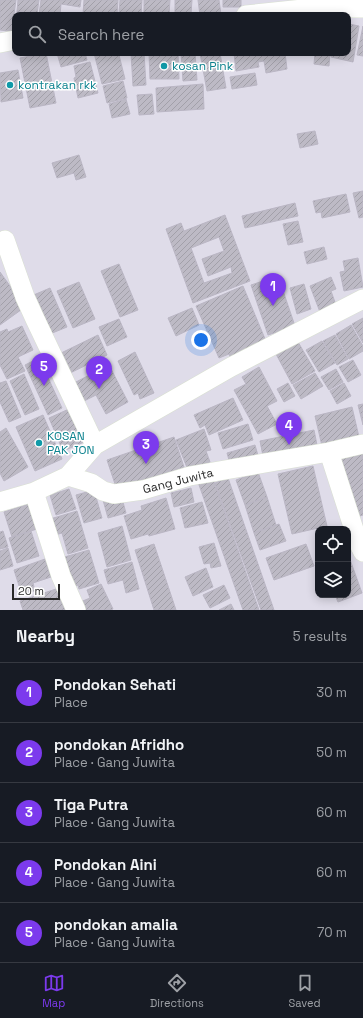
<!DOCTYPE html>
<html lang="en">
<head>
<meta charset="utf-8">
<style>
	body { margin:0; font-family:"Space Grotesk",sans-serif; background:#242831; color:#f1f3f6 }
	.controls { position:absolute; right:12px; bottom:12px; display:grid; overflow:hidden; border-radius:8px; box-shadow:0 2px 10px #0003 }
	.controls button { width:36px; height:36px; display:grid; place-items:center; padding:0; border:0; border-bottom:1px solid #363941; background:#171b24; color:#f1f3f6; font:20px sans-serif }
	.scale { position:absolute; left:12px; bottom:10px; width:48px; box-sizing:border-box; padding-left:4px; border:2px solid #282828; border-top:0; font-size:11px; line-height:14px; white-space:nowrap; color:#282828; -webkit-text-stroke:3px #fff; paint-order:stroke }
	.you { position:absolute; left:201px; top:340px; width:14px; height:14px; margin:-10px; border:3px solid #fff; border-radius:50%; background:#1a73e8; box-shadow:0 0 0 6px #1a73e833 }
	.badge { display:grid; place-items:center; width:26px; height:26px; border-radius:50%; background:#7c3aed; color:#fff; font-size:13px; font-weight:700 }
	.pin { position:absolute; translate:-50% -33px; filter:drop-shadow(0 1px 2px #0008) }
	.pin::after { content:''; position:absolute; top:21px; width:14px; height:12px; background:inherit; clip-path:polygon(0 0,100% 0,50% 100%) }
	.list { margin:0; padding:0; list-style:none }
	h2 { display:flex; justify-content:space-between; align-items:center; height:52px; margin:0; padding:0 16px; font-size:17px }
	h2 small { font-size:13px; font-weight:400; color:#9ea1a6 }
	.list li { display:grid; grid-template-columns:26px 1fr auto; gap:12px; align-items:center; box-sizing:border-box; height:60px; padding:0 16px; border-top:1px solid #363941 }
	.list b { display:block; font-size:15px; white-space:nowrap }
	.list p { margin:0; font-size:13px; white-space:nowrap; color:#9ea1a6 }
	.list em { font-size:13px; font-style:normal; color:#9ea1a6 }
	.icon { flex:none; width:22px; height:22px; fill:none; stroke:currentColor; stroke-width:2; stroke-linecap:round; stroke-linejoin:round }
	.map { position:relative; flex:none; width:363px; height:610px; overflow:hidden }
	.search { position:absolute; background:#171b24; box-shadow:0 2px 10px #0003; left:12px; right:12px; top:12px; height:44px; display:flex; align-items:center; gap:10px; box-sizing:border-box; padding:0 14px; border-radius:8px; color:#9ea1a6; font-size:15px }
	.sheet { height:352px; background:#171b24 }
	nav { display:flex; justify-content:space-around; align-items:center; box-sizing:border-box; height:56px; border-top:1px solid #363941; background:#171b24; font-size:11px; color:#9ea1a6 }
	nav a { display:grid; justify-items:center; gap:2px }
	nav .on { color:#7c3aed }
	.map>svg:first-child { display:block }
	.building { fill:url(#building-hatch); stroke:#bab6c4; fill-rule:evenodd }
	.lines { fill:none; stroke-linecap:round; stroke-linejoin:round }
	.minor-casing { stroke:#d9e0d1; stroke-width:20 }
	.minor { stroke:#fff; stroke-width:19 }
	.culture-dot { fill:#0f9aa8; stroke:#fff; stroke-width:1.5 }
	.labels { text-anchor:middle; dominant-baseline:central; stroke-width:3; stroke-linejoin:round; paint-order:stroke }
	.culture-label { font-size:12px; fill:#0d838f; stroke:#fff; text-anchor:start }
	.street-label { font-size:12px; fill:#282828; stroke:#fff }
</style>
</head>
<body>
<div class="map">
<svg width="363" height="610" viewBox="0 0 363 610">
	<defs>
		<pattern id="building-hatch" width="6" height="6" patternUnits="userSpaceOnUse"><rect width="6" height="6" fill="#bdbac5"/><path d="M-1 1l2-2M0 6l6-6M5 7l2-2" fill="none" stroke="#a2a0a9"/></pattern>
	</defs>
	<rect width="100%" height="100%" fill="#dfdce9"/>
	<path class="building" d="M 0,0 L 16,0 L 14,14 L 23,15 L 15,15 L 15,32 L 0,30 Z
		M 18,0 L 39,0 L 37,14 L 17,12 Z
		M 41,0 L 81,0 L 80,7 L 61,4 L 60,15 L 39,15 Z
		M 84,0 L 118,0 L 117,15 L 83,15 Z
		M 120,0 L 142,0 L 141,15 L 119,13 Z
		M 144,0 L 170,0 L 169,15 L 144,15 Z
		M 175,0 L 192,0 L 191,14 L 175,12 Z
		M 198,0 L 219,0 L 221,15 L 200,15 Z
		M 223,0 L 241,0 L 241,7 L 223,7 Z
		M 348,19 L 350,20 L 349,24 L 359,26 L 353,62 L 331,57 L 331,53 L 348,53 Z
		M 363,26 L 363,56 L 357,55 Z
		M 46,53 L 56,103 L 30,108 L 20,58 Z
		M 57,53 L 85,53 L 87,60 L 61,67 Z
		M 94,53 L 113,53 L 114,56 L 119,55 L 125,79 L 102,84 Z
		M 131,53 L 144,53 L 146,85 L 133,86 Z
		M 149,53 L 178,53 L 179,79 L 150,79 Z
		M 181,53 L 195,53 L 197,80 L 183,81 Z
		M 200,53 L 220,53 L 226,88 L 207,91 Z
		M 234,53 L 285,53 L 287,69 L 266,73 L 264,61 L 258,62 L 259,67 L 236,71 Z
		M 315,53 L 330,53 L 329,66 L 314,64 Z
		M 90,62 L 98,93 L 78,98 L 74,78 L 76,77 L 74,66 Z
		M 18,70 L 23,98 L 1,102 L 0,73 Z
		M 255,73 L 257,85 L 232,89 L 230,77 Z
		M 123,81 L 127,98 L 107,103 L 103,86 Z
		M 203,84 L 204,109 L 157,112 L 156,88 Z
		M 152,94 L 154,114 L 139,115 L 137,95 Z
		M 126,99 L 130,114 L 112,118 L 109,104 Z
		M 315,131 L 318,144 L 300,148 L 297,134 Z
		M 79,155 L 86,177 L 76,180 L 74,173 L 57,178 L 52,163 Z
		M 363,191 L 363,217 L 359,218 L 353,193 Z
		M 346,194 L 350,212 L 322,218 L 321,212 L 316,213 L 313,201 Z
		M 295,203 L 298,216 L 245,228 L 242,216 Z
		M 225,215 L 250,281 L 193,303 L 166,229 L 181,223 L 184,231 ZM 219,237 L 224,251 L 202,259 L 208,276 L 231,267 L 232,273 L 204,283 L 191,248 Z
		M 298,221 L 303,242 L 288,245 L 283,224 Z
		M 324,247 L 327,259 L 307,264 L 304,252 Z
		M 358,258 L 363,287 L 344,291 L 340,272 L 345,271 L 343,261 Z
		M 119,264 L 138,310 L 120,317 L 101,271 Z
		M 0,272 L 25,307 L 0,325 Z
		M 278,276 L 295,326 L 268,335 L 251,285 Z
		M 331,277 L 336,289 L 331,291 L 336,305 L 320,312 L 310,286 Z
		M 79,282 L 95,319 L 73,328 L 57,291 Z
		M 304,284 L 311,309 L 297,314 L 290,288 Z
		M 243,286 L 268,346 L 232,361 L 229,354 L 219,358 L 196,306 Z
		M 50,288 L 67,327 L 45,336 L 29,297 Z
		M 192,308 L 199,325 L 176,336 L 168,318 Z
		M 363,318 L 363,343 L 352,324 Z
		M 119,319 L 127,337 L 107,346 L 99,327 Z
		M 351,325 L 363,346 L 363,351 L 349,359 L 336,334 Z
		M 22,326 L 33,350 L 18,357 L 25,371 L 7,379 L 0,365 L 0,332 L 7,329 L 8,332 Z
		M 98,335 L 107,355 L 66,375 L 57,355 Z
		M 335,335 L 348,359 L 337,365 L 323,341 Z
		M 322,341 L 335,363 L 319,372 L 306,350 Z
		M 298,342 L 315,371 L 292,384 L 276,354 Z
		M 135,352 L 154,393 L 140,399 L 138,393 L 134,395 L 118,361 Z
		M 39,358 L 62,408 L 48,415 L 25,365 Z
		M 353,360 L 361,375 L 348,382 L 339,367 Z
		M 109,365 L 128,402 L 106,414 L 96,395 L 84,401 L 74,383 Z
		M 259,367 L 277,401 L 267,406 L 277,424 L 258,434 L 234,390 L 246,384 L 242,377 Z
		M 336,369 L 343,382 L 329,390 L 321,377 Z
		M 315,373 L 323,386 L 301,399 L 293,385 Z
		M 24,374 L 39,409 L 25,415 L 10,381 Z
		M 6,381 L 21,417 L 9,422 L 0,402 L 0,383 Z
		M 288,383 L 295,396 L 284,402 L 277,389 Z
		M 344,383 L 351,396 L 337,404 L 330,391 Z
		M 233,398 L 243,420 L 209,435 L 205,425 L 200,428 L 194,415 Z
		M 363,404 L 363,425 L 358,405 Z
		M 352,407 L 359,437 L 322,446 L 315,416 Z
		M 69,409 L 84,442 L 63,451 L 49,418 Z
		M 43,415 L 62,459 L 35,471 L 16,427 Z
		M 248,424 L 253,440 L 223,449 L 218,433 Z
		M 6,428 L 28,467 L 4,481 L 0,473 L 0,432 Z
		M 204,429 L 211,450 L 206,451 L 210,462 L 188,470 L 176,440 Z
		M 314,430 L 318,450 L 264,461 L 260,441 Z
		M 174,437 L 184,467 L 117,490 L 107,460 Z
		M 255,445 L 259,459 L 231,467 L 227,453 Z
		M 363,450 L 363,515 L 357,517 L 337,456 Z
		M 313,466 L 327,526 L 292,534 L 278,474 Z
		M 258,472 L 267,497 L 245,505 L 236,480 Z
		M 212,476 L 259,610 L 243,610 L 198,482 Z
		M 228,478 L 274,610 L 261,610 L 215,483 Z
		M 191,488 L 194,502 L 174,507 L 171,493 Z
		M 69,489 L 76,509 L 56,515 L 50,495 Z
		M 94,490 L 102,518 L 84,523 L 76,495 Z
		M 121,495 L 126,513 L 108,518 L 103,500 Z
		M 267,497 L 276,525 L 254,533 L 245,505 Z
		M 166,498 L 175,529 L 149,536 L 148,534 L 131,539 L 124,516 L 142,510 L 141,506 Z
		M 202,502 L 208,523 L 185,528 L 180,508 Z
		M 32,503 L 40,528 L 12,537 L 4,512 Z
		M 77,511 L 88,548 L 68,554 L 62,533 L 55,535 L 50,519 Z
		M 279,524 L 286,541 L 260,550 L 254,533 Z
		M 122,526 L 131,560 L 107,567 L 98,533 Z
		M 3,531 L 8,547 L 0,549 L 0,532 Z
		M 31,531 L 39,556 L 17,563 L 9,538 Z
		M 214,543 L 221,566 L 211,568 L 210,563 L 204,564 L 199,547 Z
		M 154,544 L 176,610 L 154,610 L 135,550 Z
		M 306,544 L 314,566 L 274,580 L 266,558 Z
		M 8,548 L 13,566 L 0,570 L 0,551 Z
		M 89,550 L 99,583 L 79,589 L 78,585 L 70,588 L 61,558 Z
		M 348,554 L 362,593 L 338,602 L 335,595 L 348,595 Z
		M 45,559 L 51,577 L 33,583 L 35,591 L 22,595 L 14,570 Z
		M 132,562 L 139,589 L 126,593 L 123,580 L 108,584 L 104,570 Z
		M 206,568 L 213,587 L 193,596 L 185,577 Z
		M 101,584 L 113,609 L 110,610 L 81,610 L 78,603 L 90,598 L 87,590 Z
		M 224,585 L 230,598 L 210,608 L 203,595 Z
		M 59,588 L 66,610 L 23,610 L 20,601 Z
		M 231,604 L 234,610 L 219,610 Z"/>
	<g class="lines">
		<g class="minor-casing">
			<path id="minor" d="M 246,15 L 312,8 L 363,8
				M 0,43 L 15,40
				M 5,240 L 25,297 L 35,319 L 95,445
				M 329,452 L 358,542 L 363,552
				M 68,476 L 95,445 L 231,367 L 363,299
				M 34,492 L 61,576 L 76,610
				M 0,502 L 34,492 L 68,476 L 91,483 L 103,491 L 114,494 L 143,490 L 190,476 L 329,452 L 363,444"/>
		</g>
		<use href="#minor" class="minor"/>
	</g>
	<g class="culture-dot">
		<circle cx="164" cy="66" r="4"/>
		<circle cx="10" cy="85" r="4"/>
		<circle cx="39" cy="443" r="4"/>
	</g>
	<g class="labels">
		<g class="culture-label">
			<text x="172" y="66">kosan Pink</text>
			<text x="18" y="85">kontrakan rkk</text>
			<text x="47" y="436">KOSAN<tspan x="47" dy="14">PAK JON</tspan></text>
		</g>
		<g class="street-label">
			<text transform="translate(178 481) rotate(-14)">Gang Juwita</text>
		</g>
	</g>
</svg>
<div class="controls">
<button><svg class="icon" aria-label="locate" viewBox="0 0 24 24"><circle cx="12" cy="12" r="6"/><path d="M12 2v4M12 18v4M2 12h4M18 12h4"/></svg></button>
<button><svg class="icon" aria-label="layers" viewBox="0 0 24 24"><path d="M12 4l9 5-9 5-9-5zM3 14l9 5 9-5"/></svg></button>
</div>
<div class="scale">20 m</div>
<div class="you"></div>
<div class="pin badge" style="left:273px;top:306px">1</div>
<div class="pin badge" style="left:99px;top:389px">2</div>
<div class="pin badge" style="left:146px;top:464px">3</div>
<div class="pin badge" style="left:289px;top:445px">4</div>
<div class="pin badge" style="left:44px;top:386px">5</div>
<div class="search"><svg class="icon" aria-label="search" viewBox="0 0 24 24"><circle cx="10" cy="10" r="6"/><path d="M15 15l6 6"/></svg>Search here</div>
</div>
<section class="sheet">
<h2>Nearby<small>5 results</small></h2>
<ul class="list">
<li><span class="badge">1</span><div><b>Pondokan Sehati</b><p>Place</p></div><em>30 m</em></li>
<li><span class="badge">2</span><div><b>pondokan Afridho</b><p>Place · Gang Juwita</p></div><em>50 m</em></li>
<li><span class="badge">3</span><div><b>Tiga Putra</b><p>Place · Gang Juwita</p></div><em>60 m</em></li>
<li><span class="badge">4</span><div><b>Pondokan Aini</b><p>Place · Gang Juwita</p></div><em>60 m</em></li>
<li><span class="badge">5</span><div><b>pondokan amalia</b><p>Place · Gang Juwita</p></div><em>70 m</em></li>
</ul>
</section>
<nav>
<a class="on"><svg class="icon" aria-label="map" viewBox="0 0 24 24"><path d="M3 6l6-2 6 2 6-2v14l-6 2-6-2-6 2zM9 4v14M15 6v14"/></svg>Map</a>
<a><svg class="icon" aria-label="directions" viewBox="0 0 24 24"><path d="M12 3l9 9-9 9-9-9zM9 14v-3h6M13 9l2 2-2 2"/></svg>Directions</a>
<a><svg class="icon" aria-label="saved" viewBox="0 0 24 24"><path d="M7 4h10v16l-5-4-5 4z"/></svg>Saved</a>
</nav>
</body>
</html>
